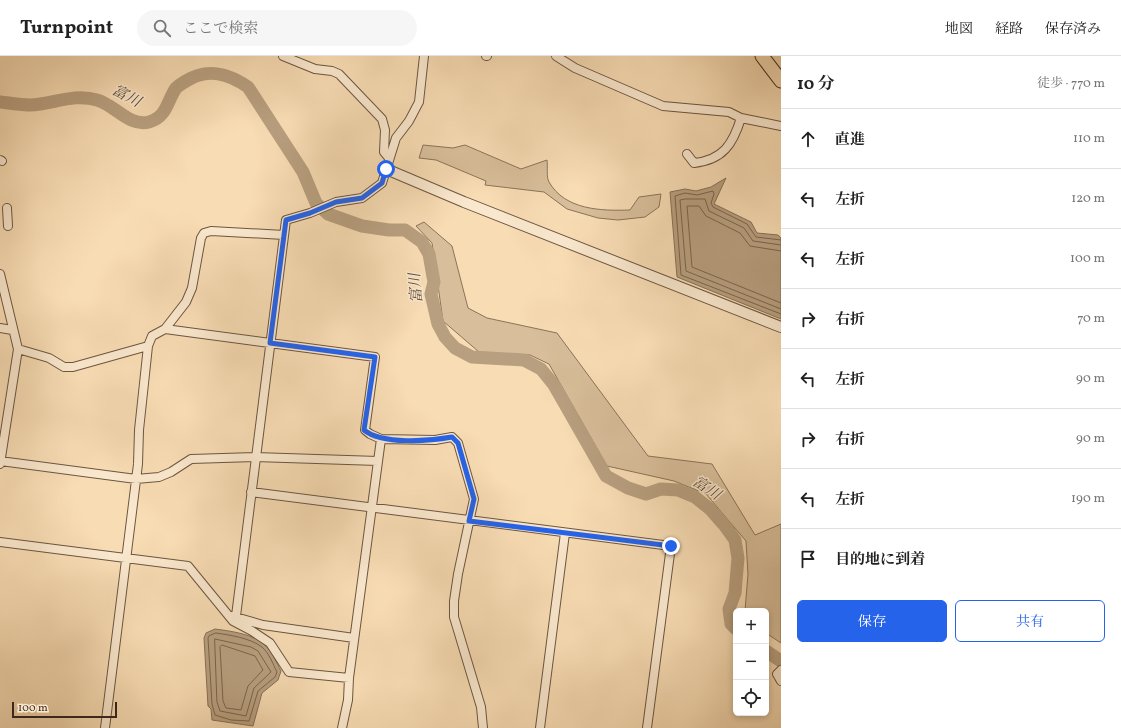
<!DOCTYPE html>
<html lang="ja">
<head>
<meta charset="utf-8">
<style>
	body { margin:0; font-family:Vollkorn,"Noto Serif JP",serif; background:#f6f6f6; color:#222 }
	.controls { position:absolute; right:12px; bottom:12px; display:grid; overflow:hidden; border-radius:6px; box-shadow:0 2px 6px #0003 }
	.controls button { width:36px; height:36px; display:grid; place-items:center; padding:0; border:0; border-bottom:1px solid #e0e0e0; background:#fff; color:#222; font:20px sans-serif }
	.scale { position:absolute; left:12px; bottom:10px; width:105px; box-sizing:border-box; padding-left:4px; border:2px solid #3d2919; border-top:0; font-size:11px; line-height:14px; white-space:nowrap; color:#3d2919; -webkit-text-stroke:3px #fae8ce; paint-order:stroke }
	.stop { position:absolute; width:12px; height:12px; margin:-9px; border:3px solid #2563eb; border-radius:50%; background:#fff }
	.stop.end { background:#2563eb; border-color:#fff; box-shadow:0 1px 4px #0008 }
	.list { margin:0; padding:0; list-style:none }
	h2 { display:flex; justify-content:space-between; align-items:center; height:52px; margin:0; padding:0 16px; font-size:17px }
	h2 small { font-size:13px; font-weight:400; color:#767676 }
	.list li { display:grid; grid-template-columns:26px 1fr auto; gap:12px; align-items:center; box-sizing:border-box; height:60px; padding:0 16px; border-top:1px solid #e0e0e0 }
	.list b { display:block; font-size:15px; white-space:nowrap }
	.list em { font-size:13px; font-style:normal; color:#767676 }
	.actions { display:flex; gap:8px; padding:12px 16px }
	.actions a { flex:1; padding:9px 0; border:1px solid #2563eb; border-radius:6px; text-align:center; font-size:14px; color:#2563eb }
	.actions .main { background:#2563eb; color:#fff }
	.icon { flex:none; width:22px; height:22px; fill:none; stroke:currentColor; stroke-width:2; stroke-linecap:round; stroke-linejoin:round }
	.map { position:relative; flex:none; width:781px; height:672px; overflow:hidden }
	header { display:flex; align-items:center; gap:24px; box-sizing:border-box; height:56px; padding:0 20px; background:#fff; border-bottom:1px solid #e0e0e0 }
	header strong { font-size:19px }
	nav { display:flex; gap:22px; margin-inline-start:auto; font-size:14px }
	.search { width:280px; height:36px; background:#f6f6f6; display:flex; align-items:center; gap:10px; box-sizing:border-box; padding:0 14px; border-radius:22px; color:#767676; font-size:15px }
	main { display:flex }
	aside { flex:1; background:#fff }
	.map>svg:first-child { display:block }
	.green { fill:#d8be9a; stroke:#8a745a }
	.water { fill:#b89f7f; stroke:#877056 }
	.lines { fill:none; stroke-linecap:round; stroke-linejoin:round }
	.shore { stroke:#7a644c; stroke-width:1 }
	.river { stroke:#b89f7f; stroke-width:13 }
	.minor-casing { stroke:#6c5640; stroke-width:10 }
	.tertiary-casing { stroke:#6c5640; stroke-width:12 }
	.primary-casing { stroke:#3d2919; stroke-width:15 }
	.minor { stroke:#fae8ce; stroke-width:8 }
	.tertiary { stroke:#fae8ce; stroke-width:10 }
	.primary { stroke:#f8dcb4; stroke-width:13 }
	.route { stroke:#2563eb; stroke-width:5 }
	.labels { text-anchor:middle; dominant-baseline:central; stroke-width:3; stroke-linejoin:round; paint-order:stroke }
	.water-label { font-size:15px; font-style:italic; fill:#624c38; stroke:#fae8ce }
</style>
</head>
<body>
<header>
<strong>Turnpoint</strong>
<div class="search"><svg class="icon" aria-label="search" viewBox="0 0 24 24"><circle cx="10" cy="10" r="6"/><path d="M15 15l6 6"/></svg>ここで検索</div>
<nav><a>地図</a><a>経路</a><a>保存済み</a></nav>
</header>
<main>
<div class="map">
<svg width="781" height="672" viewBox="0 0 781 672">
	<rect width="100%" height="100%" fill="#f8dcb4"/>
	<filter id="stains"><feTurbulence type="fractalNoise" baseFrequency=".005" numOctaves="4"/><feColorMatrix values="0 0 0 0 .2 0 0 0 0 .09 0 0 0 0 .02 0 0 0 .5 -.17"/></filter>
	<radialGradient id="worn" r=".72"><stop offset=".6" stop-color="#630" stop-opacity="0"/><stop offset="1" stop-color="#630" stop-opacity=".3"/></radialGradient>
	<path class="green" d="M 423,89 L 453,92 L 465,89 L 521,113 L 547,104 C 548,110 546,121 549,126 C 565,154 601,155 630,154 L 639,141 L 661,138 L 659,151 L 645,161 L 618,164 L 598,162 L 567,153 L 544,136 L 485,129 L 486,125 L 436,104 L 419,102 Z
		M 424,166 L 452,190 L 468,252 L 487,262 L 557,277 L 648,400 L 712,408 L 755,479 L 781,468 L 781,587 L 766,577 L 766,555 L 745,555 L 748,518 L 746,485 L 706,438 L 674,425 L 607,410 L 549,308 L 530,299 L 479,296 L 443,265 L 432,187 L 416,170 Z"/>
	<path class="water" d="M 726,122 L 714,148 L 751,166 L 757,177 L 778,179 L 781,182 L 781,263 L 677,221 L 670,136 L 685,133 L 696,135 L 711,131 Z
		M 215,573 C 230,575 255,578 266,590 C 273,597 276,606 281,615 L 278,624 L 262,637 L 253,670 L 212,664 L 211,653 L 208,650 L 204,582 L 206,577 Z"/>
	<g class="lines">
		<path class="shore" d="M 781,184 L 756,181 L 747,168 L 713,151 L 711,147 L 714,138 L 713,135 L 697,139 L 685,137 L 675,140 L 681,219 L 781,258
			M 781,189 L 753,185 L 744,172 L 709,155 L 705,143 L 685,143 L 680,144 L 686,215 L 781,253
			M 781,195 L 750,190 L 740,177 L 706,160 L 699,150 L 687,150 L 692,211 L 781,247
			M 216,577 C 230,579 250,582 262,591 C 269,597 273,608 277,616 L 275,621 L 258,635 L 249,665 L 231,664 L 215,659 L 212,648 L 208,582 L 209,580 Z
			M 215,583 L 251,591 L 258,595 L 271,616 L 254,632 L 246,660 L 220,655 L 217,646 Z
			M 222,589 L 255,600 L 263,614 L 248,630 L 241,654 L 226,652 L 223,645 L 220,591 Z"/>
		<path class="river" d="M 0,46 C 10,47 21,49 30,49 C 53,48 74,37 97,44 C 115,49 129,71 149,66 C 167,61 167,45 176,32 C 179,29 183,27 186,25 C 208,11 229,18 248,31 L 303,116 L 316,147 L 328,158 L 362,170 L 389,174 L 405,174 L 422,186 L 429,198 L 434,226 L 431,238 L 438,268 L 445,281 L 455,292 L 472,301 L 524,304 L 541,313 L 554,329 L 606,420 L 628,432 L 646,438 L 661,433 L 678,434 L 695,441 L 710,453 L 725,470 L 735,484 L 738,502 L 735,537 L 729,553 L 731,568 L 736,573
			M 766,595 L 781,605"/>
		<g class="minor-casing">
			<path id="minor" d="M 283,0 L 315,13 L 332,15 L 339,18 L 382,63 L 385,74 L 384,96 L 389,102
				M 486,0 L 487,0
				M 556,0 L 575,12 L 663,50 L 729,56 L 741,62 L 781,70
				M 687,98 L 694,107 C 723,104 733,88 741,62
				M 0,104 L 2,105
				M 7,152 L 8,170
				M 0,218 L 18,293 L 0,408
				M 0,272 L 12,274
				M 165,273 L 186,246 L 192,232 L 201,182 L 204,177 L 211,175 L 284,179
				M 18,293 L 49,302 L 64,311 L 73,311 L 148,290 L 152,280 L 165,273 L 375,301 L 365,374 L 370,378 L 381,383 L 349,622 L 348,644 L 342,672
				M 381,383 L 435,384 L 452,381 L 458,387 L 474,443 L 458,518 L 454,545 L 454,561 L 481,651 L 483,672
				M 0,405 L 136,423 L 159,421 L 171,416 L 191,403 L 255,401 L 378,405
				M 251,436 L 671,490 L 647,672
				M 0,486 L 188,510 L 233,565 L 252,575 L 270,587 L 289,616 L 349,622
				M 232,560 L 263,569 L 354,582
				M 236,560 L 286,164 L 310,157 L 336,146 L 362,142 L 382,127 L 396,82 L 409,65 L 419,46 L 424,0
				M 781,614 L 777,618 L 781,625
				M 105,672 L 138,408 L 139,374 L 148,290
				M 540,672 L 565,477"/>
		</g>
		<g class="tertiary-casing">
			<path id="tertiary" d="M 386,113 L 464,146 L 781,271"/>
		</g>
		<g class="primary-casing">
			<path id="primary" d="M 762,0 L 781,25"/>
		</g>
		<use href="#minor" class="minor"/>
		<use href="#tertiary" class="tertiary"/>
		<use href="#primary" class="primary"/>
	</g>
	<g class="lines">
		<path class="route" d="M 386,113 L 382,127 L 362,142 L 336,146 L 310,157 L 286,164 L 270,287 L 375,301 L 364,374 C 382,389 430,385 452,381 L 458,387 L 474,443 L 469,465 L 671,490"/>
	</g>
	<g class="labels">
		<g class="water-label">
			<text transform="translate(126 41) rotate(28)">富川</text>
			<text transform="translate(417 232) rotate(-95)">富川</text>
			<text transform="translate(706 433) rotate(33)">富川</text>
		</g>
	</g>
	<rect width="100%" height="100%" filter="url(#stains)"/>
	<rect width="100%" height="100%" fill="url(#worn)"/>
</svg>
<div class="controls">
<button>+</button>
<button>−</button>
<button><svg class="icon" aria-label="locate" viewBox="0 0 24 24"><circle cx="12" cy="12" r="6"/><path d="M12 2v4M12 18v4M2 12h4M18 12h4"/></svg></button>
</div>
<div class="scale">100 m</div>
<div class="stop" style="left:386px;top:113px"></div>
<div class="stop end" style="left:671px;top:490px"></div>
</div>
<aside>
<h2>10 分<small>徒歩 · 770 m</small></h2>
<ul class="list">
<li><svg class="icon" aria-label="ahead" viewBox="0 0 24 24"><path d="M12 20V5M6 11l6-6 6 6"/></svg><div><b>直進</b></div><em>110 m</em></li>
<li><svg class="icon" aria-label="left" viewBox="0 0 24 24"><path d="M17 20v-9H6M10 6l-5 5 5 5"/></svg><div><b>左折</b></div><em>120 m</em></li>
<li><svg class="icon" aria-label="left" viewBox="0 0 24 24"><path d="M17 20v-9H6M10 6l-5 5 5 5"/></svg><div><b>左折</b></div><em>100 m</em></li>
<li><svg class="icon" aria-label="right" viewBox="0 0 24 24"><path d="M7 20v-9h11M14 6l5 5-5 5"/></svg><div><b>右折</b></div><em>70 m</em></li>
<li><svg class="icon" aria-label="left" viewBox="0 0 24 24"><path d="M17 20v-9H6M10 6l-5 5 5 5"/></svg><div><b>左折</b></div><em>90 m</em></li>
<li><svg class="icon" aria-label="right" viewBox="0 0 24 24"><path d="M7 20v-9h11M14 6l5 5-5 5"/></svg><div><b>右折</b></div><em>90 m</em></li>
<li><svg class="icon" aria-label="left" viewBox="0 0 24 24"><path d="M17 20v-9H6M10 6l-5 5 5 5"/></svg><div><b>左折</b></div><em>190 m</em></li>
<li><svg class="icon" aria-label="arrive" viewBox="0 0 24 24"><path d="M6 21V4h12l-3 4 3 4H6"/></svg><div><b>目的地に到着</b></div></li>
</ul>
<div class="actions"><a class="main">保存</a><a>共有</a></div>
</aside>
</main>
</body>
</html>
